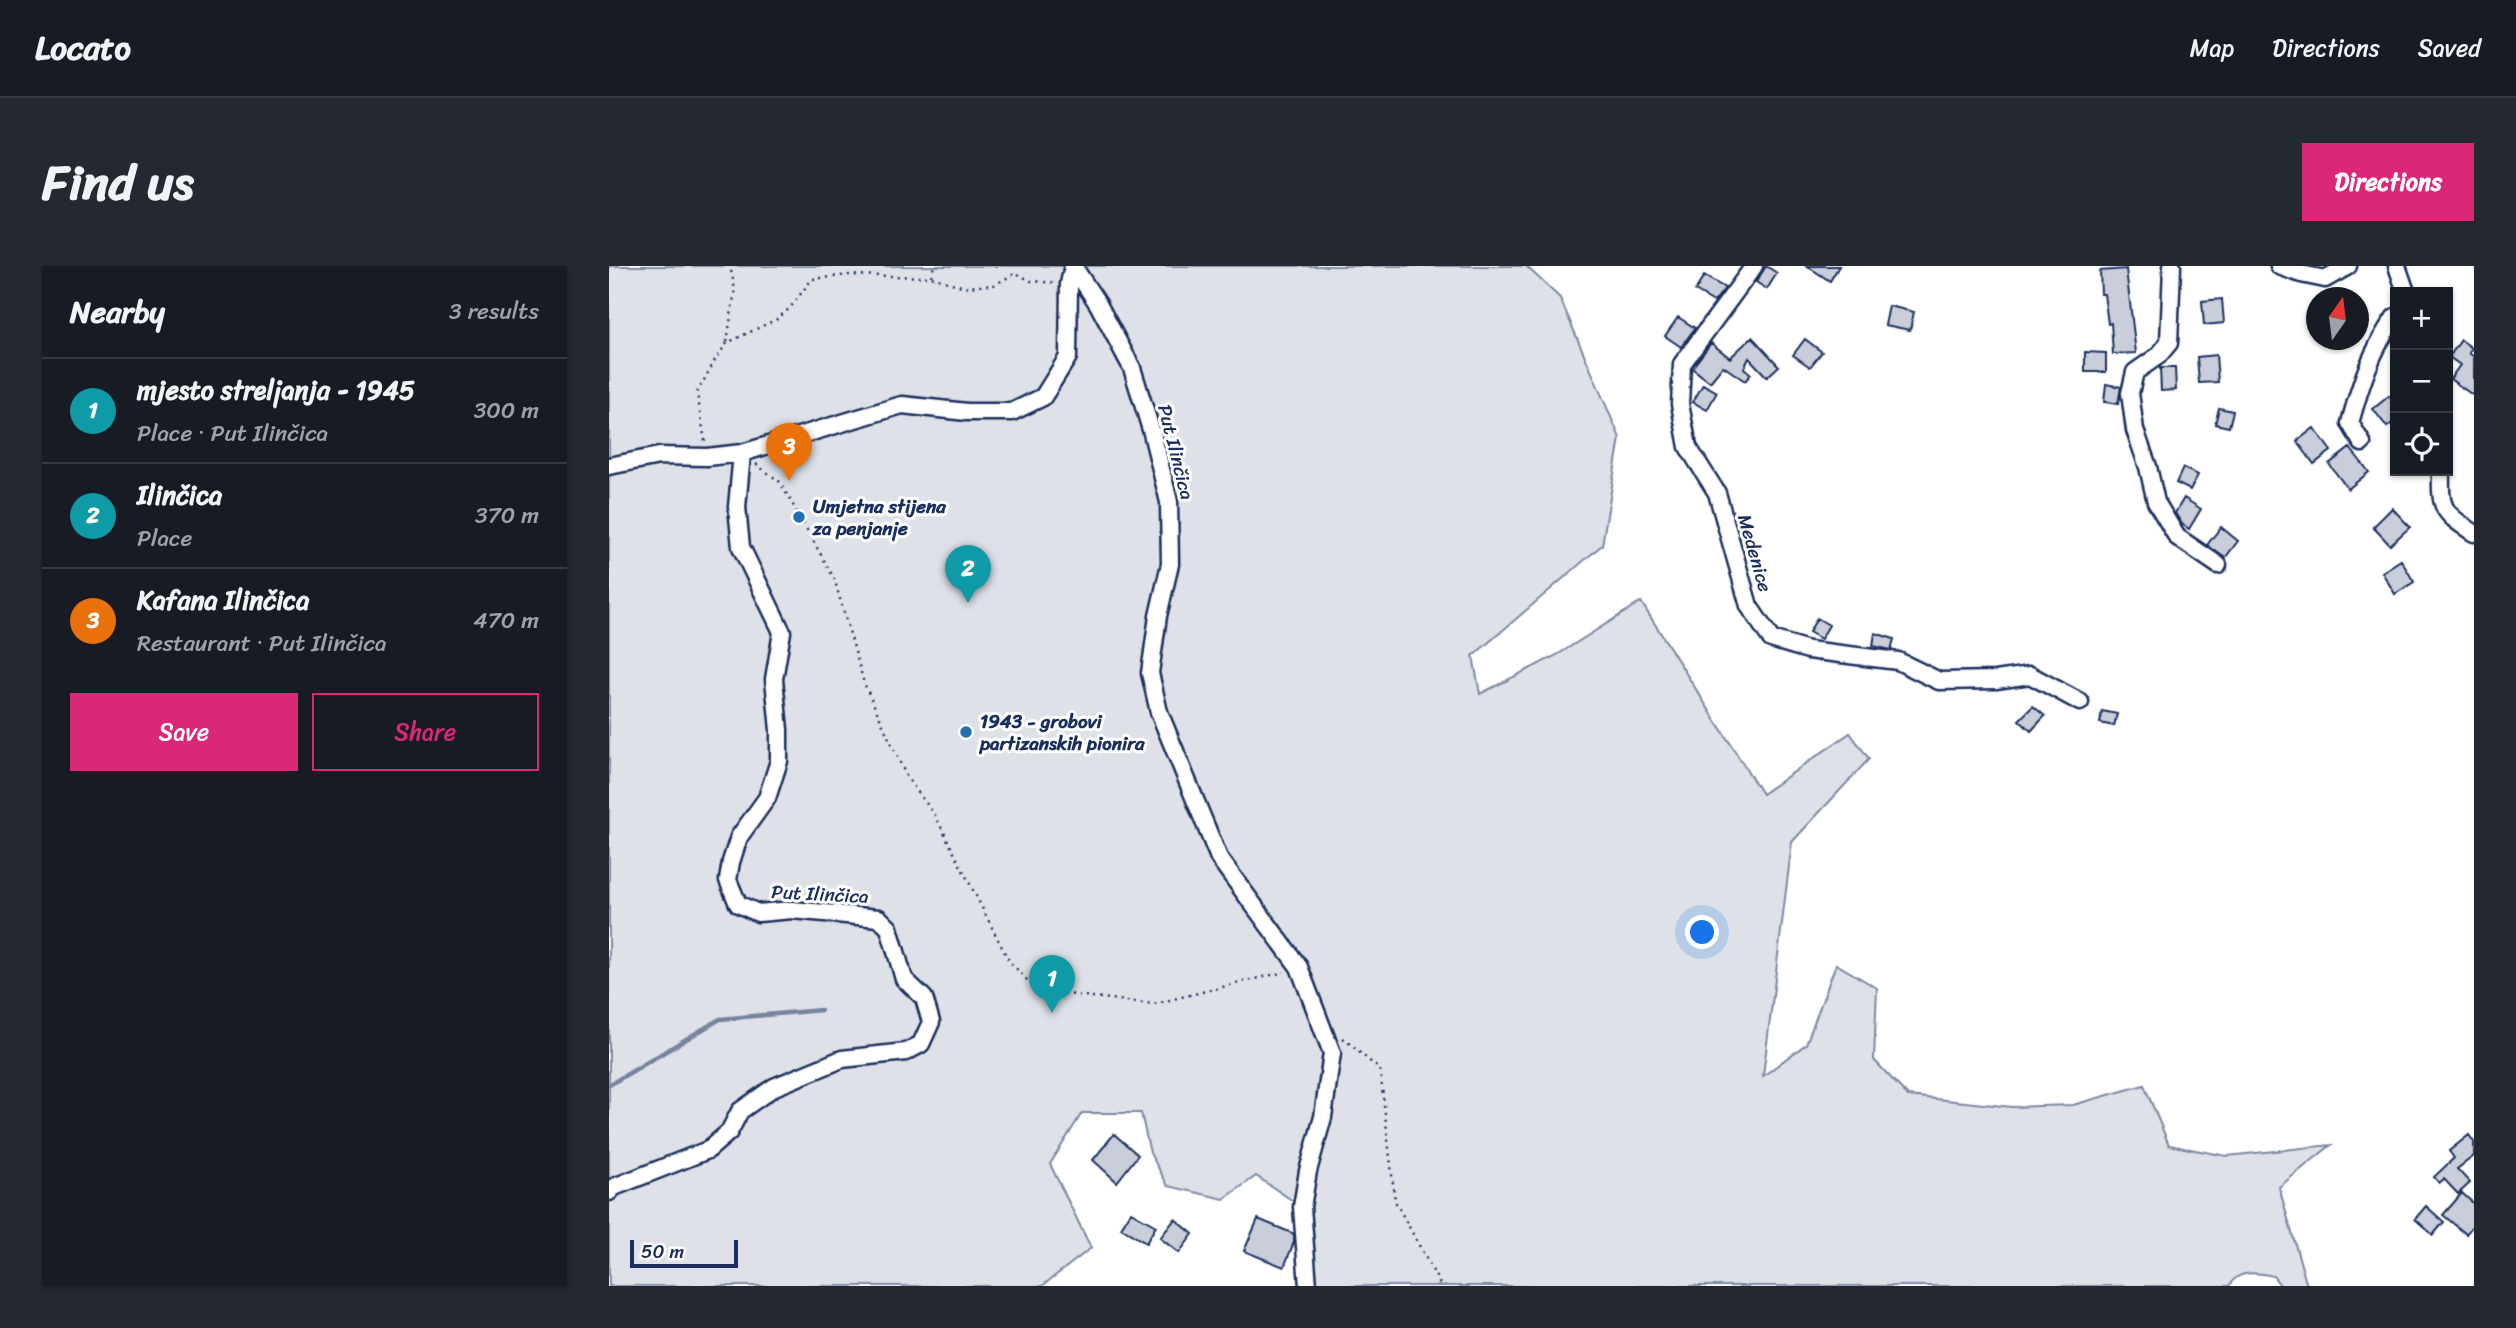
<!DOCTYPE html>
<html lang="en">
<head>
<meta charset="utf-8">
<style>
	body { margin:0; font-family:Sriracha,sans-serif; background:#242831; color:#f1f3f6 }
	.controls { position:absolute; right:21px; top:21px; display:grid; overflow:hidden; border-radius:0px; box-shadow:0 2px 5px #0004 }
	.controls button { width:63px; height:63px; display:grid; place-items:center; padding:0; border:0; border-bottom:2px solid #363941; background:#171b24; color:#f1f3f6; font:35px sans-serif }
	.compass { position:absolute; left:1697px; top:21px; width:63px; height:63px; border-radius:50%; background:#171b24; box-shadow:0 2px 5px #0004; rotate:14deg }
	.scale { position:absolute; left:21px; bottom:18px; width:108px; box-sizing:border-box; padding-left:7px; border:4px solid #1b2f5e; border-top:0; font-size:19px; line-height:24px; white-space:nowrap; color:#1b2f5e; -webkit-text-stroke:5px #fff; paint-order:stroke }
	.you { position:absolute; left:1094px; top:667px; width:24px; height:24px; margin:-18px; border:5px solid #fff; border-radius:50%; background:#1a73e8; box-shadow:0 0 0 10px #1a73e833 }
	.badge { display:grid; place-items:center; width:46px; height:46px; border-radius:50%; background:#db2777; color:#fff; font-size:23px; font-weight:700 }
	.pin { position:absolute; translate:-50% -58px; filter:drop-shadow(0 2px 4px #0008) }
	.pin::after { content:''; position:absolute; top:37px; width:24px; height:21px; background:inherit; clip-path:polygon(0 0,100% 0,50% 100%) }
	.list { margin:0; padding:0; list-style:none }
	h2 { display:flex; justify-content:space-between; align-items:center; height:91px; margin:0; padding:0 28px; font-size:30px }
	h2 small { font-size:23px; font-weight:400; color:#9ea1a6 }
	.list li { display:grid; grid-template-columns:46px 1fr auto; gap:21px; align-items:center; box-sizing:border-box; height:105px; padding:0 28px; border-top:2px solid #363941 }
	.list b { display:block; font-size:26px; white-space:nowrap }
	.list p { margin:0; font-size:23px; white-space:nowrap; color:#9ea1a6 }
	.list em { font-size:23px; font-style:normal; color:#9ea1a6 }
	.actions { display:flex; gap:14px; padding:21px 28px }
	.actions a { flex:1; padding:16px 0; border:2px solid #db2777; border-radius:0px; text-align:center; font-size:24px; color:#db2777 }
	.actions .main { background:#db2777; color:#fff }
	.icon { flex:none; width:38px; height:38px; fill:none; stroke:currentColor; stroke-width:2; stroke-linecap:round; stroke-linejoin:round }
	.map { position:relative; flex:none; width:1865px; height:1020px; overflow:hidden; border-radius:0px }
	header { display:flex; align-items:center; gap:42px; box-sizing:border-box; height:98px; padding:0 35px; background:#171b24; border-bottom:2px solid #363941 }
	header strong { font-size:33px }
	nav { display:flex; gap:38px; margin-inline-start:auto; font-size:24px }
	.intro { display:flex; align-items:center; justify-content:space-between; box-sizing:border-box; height:168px; padding:0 42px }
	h1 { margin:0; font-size:49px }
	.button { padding:18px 32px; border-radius:0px; background:#db2777; color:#fff; font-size:24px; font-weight:700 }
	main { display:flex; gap:42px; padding:0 42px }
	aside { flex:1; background:#171b24; border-radius:0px; box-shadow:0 2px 5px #0004 }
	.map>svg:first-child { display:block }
	.green { fill:#dee1e7; stroke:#7c88a2; stroke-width:2 }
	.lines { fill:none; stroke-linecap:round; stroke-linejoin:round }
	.stream { stroke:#77839f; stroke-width:4.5 }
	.building { fill:#caceda; stroke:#1b2f5e; stroke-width:2 }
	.street-casing { stroke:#1b2f5e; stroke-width:21 }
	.path { stroke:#1b2f5e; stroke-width:2.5; stroke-dasharray:2 5; stroke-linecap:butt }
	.street { stroke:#fff; stroke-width:16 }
	.poi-dot { fill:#1f6fb2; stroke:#fff; stroke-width:2.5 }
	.labels { text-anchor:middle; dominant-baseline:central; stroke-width:6; stroke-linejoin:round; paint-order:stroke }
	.street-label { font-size:19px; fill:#1b2f5e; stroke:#fff }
	.poi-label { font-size:19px; font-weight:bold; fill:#1b2f5e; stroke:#fff; text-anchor:start }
</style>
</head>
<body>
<header>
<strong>Locato</strong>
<nav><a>Map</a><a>Directions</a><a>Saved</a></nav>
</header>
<div class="intro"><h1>Find us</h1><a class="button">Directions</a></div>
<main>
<aside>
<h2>Nearby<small>3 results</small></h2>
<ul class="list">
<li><span class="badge" style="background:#0f9aa8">1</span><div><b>mjesto streljanja - 1945</b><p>Place · Put Ilinčica</p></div><em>300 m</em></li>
<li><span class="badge" style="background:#0f9aa8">2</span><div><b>Ilinčica</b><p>Place</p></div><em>370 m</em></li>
<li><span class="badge" style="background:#e8710a">3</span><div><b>Kafana Ilinčica</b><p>Restaurant · Put Ilinčica</p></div><em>470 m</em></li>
</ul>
<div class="actions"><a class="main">Save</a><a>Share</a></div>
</aside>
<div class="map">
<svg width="1865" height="1020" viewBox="0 0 1865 1020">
	<rect width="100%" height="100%" fill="#fff"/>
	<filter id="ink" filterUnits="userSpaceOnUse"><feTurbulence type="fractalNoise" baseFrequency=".0143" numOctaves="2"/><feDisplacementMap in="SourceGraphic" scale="14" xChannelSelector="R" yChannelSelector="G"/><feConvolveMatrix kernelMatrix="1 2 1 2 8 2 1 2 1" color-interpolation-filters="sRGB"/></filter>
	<g filter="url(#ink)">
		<path class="green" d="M 0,0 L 917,0 L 951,32 L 1011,172 L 993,279 L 864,390 L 871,428 L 948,389 L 1032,336 L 1153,528 L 1241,467 L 1260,493 L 1183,576 L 1154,810 L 1197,778 L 1227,698 L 1268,722 L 1265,794 L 1299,830 L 1403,841 L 1464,839 L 1535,819 L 1560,879 L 1618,890 L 1722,879 L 1670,921 L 1698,1020 L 1672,1020 L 1664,1010 C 1648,1007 1629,1003 1620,1020 L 699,1020 L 693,941 L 647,910 L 615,933 L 559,920 L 541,887 L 532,847 L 473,847 L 441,898 L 482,982 L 433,1020 L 0,1020 Z"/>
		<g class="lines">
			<path class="stream" d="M 0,819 L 111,753 L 212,744"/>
		</g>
		<path class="building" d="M 1157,0 L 1168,7 L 1158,23 L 1147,16 Z
			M 1198,0 L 1230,0 L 1221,15 Z
			M 1517,3 L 1527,87 L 1504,88 L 1502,57 L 1499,58 L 1495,28 L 1492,28 L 1491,5 Z
			M 1095,10 L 1116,22 L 1105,36 L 1086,25 Z
			M 1613,33 L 1615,57 L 1595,59 L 1593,35 Z
			M 1280,40 L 1305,46 L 1301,64 L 1276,59 Z
			M 1069,51 L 1086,62 L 1072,81 L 1056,70 Z
			M 1143,71 L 1170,100 L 1158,111 L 1140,92 L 1135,102 L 1142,108 L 1136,115 L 1114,100 L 1101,116 L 1083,102 L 1102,77 L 1121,92 Z
			M 1196,73 L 1213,86 L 1201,101 L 1184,89 Z
			M 1852,74 L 1863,82 L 1860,87 L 1865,91 L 1865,130 L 1841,113 L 1851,99 L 1840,91 Z
			M 1476,86 L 1497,87 L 1497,106 L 1476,106 Z
			M 1607,89 L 1609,116 L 1590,117 L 1588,91 Z
			M 1551,102 L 1566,102 L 1567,124 L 1552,125 Z
			M 1094,118 L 1108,126 L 1098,144 L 1084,136 Z
			M 1497,118 L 1512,121 L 1509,138 L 1495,136 Z
			M 1780,130 L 1786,138 L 1786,155 L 1778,161 L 1764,143 Z
			M 1610,142 L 1624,145 L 1620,161 L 1606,158 Z
			M 1705,162 L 1722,185 L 1705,198 L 1688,175 Z
			M 1741,182 L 1760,206 L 1739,223 L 1720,198 Z
			M 1574,202 L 1589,209 L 1581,224 L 1567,217 Z
			M 1575,232 L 1592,243 L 1580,263 L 1573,258 L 1566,247 Z
			M 1783,242 L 1801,261 L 1781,279 L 1764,261 Z
			M 1137,248 L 1142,269 L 1131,271 L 1126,251 Z
			M 1612,261 L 1629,275 L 1616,292 L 1598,279 Z
			M 1792,294 L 1805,316 L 1786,328 L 1773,306 Z
			M 1208,352 L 1220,359 L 1212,373 L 1200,366 Z
			M 1266,367 L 1285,373 L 1282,384 L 1264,380 Z
			M 1424,440 L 1436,450 L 1422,465 L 1410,454 Z
			M 1493,445 L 1508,448 L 1505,460 L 1491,457 Z
			M 505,868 L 529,889 L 508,916 L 484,894 Z
			M 1860,869 L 1865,876 L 1865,890 L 1848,903 L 1861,917 L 1849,928 L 1835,913 L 1830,917 L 1825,911 L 1845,892 L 1840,885 Z
			M 1853,927 L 1865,938 L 1865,958 L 1857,968 L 1834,949 Z
			M 1817,940 L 1835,956 L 1824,969 L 1806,953 Z
			M 522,946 L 547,960 L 537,977 L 512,962 Z
			M 566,953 L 584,968 L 570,987 L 551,972 Z
			M 649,953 L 685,968 L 685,976 L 675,1001 L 635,985 Z"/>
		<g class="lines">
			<g class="street-casing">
				<path id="street" d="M 464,0 L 489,38 L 523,102 L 543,167 L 560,236 L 561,298 L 549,350 L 541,407 L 550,446 L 610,592 L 690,701 L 723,787 L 714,851 L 699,905 L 693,941 L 699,1020
					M 1145,0 L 1073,98 L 1071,138 L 1079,181 L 1108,227 L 1140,340 L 1162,373 L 1199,384 L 1289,395 L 1330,415 L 1387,414 L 1421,409 L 1471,436
					M 1563,0 L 1560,77 L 1549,90 L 1526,106 L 1521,127 L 1526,164 L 1539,201 L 1547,236 L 1568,271 L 1609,299
					M 1670,0 L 1692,8 L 1716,13 L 1739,0
					M 1788,0 L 1797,26
					M 1753,177 L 1741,157 C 1752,117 1762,85 1786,51
					M 0,200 L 50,190 L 98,191 L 133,187 L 293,139 L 358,146 L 403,146 L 434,131 L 459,91 L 460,18 L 464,0
					M 1832,205 C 1831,243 1833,246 1865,267
					M 0,926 L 5,921 L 99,884 L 120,866 L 131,845 L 165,821 L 233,793 L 297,786 L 312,778 L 322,756 L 315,732 L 295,713 L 280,662 L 270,652 L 183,644 L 149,647 L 129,638 L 119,614 L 122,596 L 130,571 L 158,532 L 170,495 L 170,464 L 165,413 L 173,366 L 132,281 L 128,241 L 133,187"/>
			</g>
			<path class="path" d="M 322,10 L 325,0
				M 118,76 L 126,23 L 121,0
				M 96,175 L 88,127 L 106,94 L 118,77 L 168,53 L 181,42 L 203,13 L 240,9 L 322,11 L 356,21 L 385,19 L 407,7 L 422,15 L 446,17
				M 147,198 L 171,216 L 225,312 L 255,417 L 298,512 L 326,549 L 400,695 L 421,717 L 449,727 L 544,738 L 675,706
				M 734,772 L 771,804 L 786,935 L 832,1020"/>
			<use href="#street" class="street"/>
		</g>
	</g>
	<g class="poi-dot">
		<circle cx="190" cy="251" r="7"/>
		<circle cx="357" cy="466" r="7"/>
	</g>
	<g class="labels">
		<g class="street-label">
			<text transform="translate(567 186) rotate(76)">Put Ilinčica</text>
			<text transform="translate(1146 287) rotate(74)">Medenice</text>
			<text transform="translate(211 628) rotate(3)">Put Ilinčica</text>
		</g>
		<g class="poi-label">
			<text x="204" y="240">Umjetna stijena<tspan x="204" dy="22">za penjanje</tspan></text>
			<text x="371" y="455">1943 - grobovi<tspan x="371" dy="22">partizanskih pionira</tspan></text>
		</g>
	</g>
</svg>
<div class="controls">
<button>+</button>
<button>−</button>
<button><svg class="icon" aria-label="locate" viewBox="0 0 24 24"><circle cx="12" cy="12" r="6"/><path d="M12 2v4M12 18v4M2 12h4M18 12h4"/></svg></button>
</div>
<svg class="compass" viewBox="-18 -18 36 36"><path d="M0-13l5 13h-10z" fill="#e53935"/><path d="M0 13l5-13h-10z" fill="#9ea1a6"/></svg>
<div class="scale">50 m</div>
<div class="you"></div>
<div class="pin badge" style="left:443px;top:747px;background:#0f9aa8">1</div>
<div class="pin badge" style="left:359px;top:337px;background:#0f9aa8">2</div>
<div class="pin badge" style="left:180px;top:215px;background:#e8710a">3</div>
</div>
</main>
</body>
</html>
